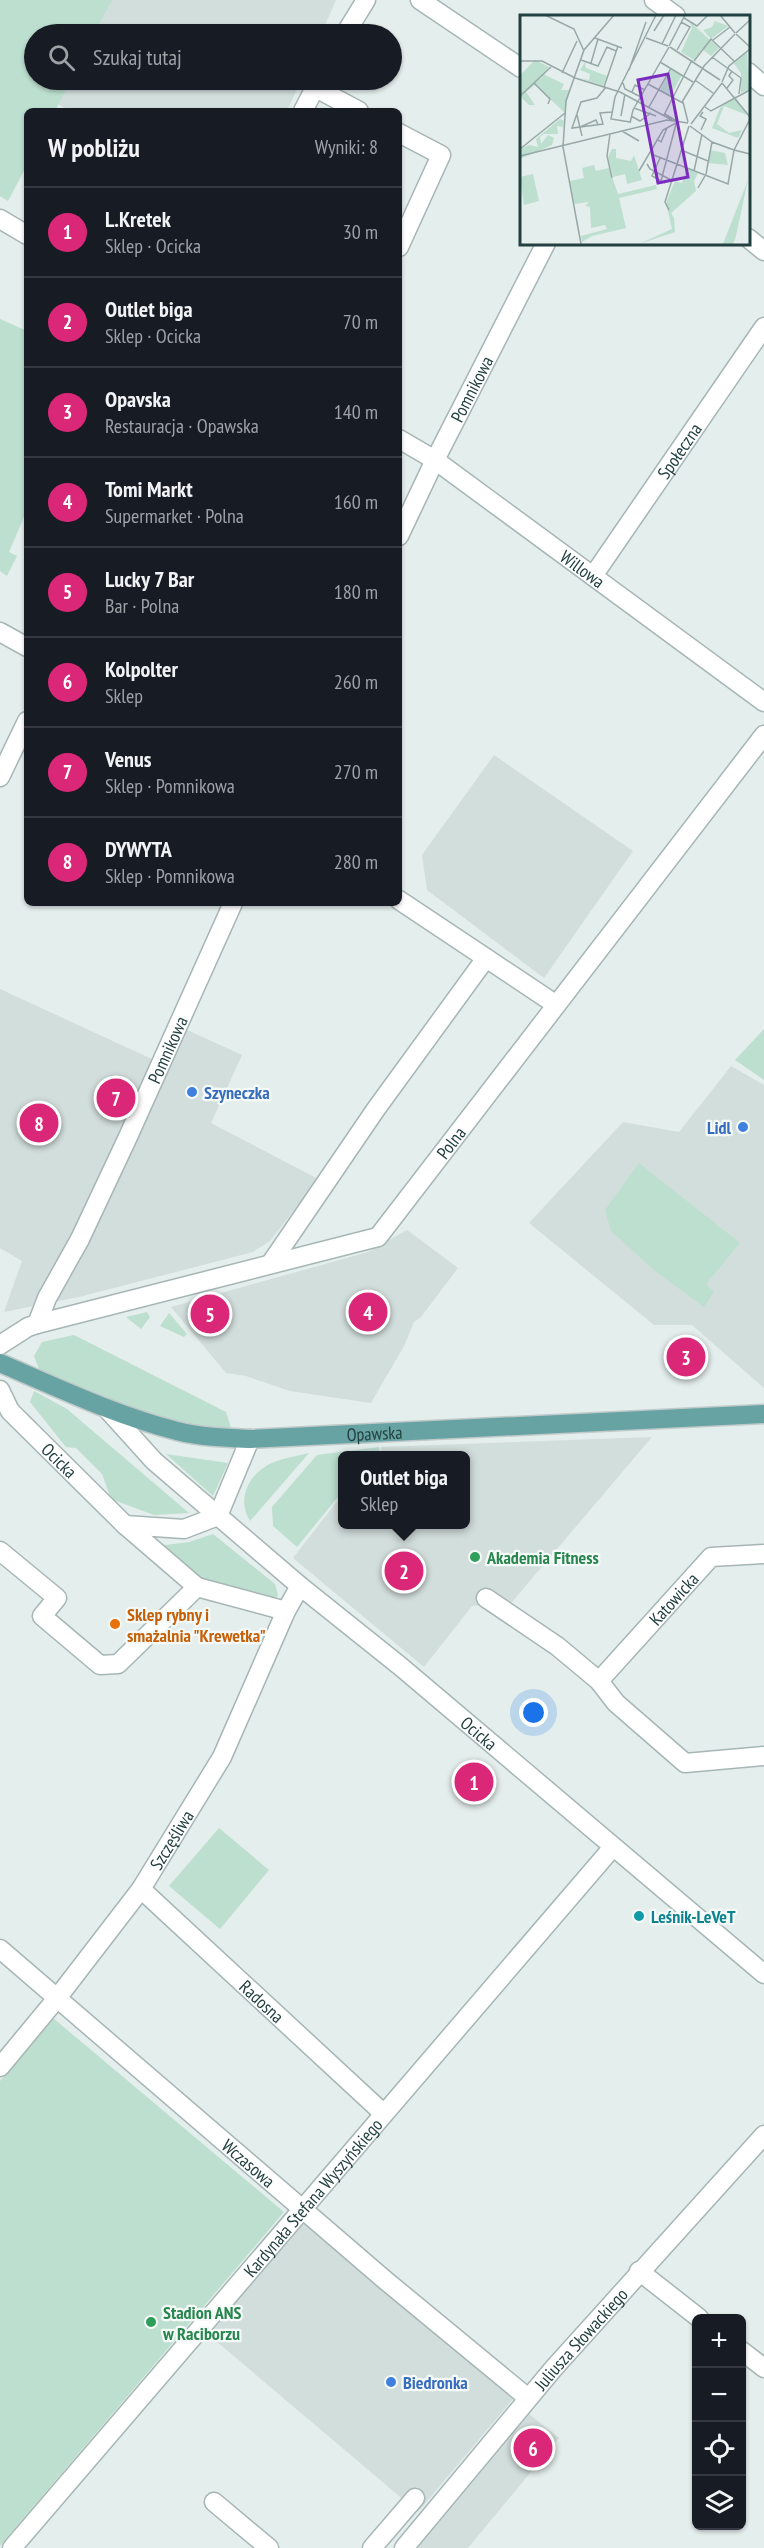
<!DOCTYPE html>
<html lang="pl">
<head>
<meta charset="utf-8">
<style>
	body { margin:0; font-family:"PT Sans Narrow",sans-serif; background:#242831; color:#f1f3f6 }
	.controls { position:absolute; right:18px; bottom:18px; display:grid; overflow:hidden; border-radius:9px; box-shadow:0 2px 4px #0004 }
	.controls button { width:54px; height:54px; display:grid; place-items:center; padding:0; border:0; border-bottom:2px solid #363941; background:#171b24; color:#f1f3f6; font:30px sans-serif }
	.you { position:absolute; left:534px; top:1713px; width:21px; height:21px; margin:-15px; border:4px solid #fff; border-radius:50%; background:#1a73e8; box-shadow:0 0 0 9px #1a73e833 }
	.badge { display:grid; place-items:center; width:39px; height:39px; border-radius:50%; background:#db2777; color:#fff; font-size:20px; font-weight:700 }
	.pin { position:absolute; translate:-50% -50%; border:3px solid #fff; box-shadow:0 2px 6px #0006 }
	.popup { position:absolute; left:338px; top:1451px; width:132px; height:78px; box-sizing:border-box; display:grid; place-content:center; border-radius:9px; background:#171b24; filter:drop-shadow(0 2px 4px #0005); font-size:20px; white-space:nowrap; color:#9ea1a6 }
	.popup b { font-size:22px; color:#f1f3f6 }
	.popup::after { content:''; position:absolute; left:50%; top:100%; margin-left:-12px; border:12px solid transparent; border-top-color:#171b24 }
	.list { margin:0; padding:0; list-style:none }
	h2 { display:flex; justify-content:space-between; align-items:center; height:78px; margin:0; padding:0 24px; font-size:26px }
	h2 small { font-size:20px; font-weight:400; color:#9ea1a6 }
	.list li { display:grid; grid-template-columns:39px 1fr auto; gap:18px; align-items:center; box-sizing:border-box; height:90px; padding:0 24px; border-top:2px solid #363941 }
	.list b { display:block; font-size:22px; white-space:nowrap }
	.list p { margin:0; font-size:20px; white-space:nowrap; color:#9ea1a6 }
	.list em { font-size:20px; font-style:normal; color:#9ea1a6 }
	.icon { flex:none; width:33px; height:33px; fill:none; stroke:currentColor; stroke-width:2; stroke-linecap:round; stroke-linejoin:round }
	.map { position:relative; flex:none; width:764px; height:2548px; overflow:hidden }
	.search { position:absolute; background:#171b24; box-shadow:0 2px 4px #0004; left:24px; top:24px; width:378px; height:66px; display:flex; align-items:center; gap:15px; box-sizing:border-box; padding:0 21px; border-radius:33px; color:#9ea1a6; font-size:22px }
	.panel { position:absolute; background:#171b24; box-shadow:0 2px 4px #0004; left:24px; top:108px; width:378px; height:798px; border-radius:9px }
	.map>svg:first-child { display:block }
	.built { fill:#d2dedc }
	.green { fill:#bddfcf }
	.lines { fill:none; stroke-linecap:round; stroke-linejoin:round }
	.minor-casing { stroke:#a6b6b5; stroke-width:21 }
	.major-casing { stroke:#c1caca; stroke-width:21 }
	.minor { stroke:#fff; stroke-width:18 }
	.major { stroke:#68a3a4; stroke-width:18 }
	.shop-dot { fill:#3f7fe0; stroke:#f5faf9; stroke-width:2 }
	.leisure-dot { fill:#2e9e5b; stroke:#f5faf9; stroke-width:2 }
	.food-dot { fill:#e8710a; stroke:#f5faf9; stroke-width:2 }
	.culture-dot { fill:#0f9aa8; stroke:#f5faf9; stroke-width:2 }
	.labels { text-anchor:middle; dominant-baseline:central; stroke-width:4.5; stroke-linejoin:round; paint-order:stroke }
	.street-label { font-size:18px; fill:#234040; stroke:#f5faf9 }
	.shop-label { font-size:18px; font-weight:bold; fill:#366cbe; stroke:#f5faf9; text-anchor:start }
	.leisure-label { font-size:18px; font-weight:bold; fill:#27864d; stroke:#f5faf9; text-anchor:start }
	.food-label { font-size:18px; font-weight:bold; fill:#c56008; stroke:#f5faf9; text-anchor:start }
	.culture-label { font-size:18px; font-weight:bold; fill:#0d838f; stroke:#f5faf9; text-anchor:start }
	.inset-road { fill:none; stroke:#97a8a7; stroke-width:1.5 }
	.view { fill:#7b2cbf; fill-opacity:0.15; stroke:#7b2cbf; stroke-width:3 }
	.inset-edge { fill:none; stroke:#234040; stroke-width:3 }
</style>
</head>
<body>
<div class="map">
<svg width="764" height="2548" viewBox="0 0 764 2548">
	<rect width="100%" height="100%" fill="#e4eeec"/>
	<path class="built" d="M 110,0 L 336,0 L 321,34 L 92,34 Z
		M 68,80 L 301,80 L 287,111 L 70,111 L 56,103 Z
		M 494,755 L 633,851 L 544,978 L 427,890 L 422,855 Z
		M 0,989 L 167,1066 L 185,1029 L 242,1055 L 211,1123 L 318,1179 L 270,1241 L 253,1252 L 83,1296 L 4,1312 L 22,1261 L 0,1248 Z
		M 731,1066 L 764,1085 L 764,1388 L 692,1325 L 654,1325 L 529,1223 L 623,1122 L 679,1132 Z
		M 407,1230 L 458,1268 L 421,1317 L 414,1322 L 404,1346 L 371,1403 L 290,1391 L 246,1376 L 226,1373 L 171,1307 L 368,1252 Z
		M 652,1437 L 512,1602 L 472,1606 L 424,1667 L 293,1558 L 342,1495 L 342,1524 L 466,1524 L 466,1456 L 382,1455 L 381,1447 Z
		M 299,2218 L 513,2399 L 418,2512 L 203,2330 Z
		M 529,2414 L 559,2438 L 468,2548 L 417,2548 Z"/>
	<path class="green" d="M 0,0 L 112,0 L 94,34 L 34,34 L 34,80 L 71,80 L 55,111 L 27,111 L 27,165 L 8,201 L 0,196 Z
		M 0,319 L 27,331 L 27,510 L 9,552 L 17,556 L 7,576 L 0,571 Z
		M 764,1029 L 764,1080 L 735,1060 Z
		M 639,1163 L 740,1243 L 706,1284 L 714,1292 L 704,1307 L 655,1271 L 611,1231 L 605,1210 Z
		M 147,1312 L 150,1317 L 141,1329 L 126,1317 Z
		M 169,1313 L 187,1334 L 184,1337 L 160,1326 Z
		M 74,1335 L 226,1412 L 231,1428 L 191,1425 L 151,1415 L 40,1372 L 34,1356 L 42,1342 Z
		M 34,1391 L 67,1409 L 189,1513 L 154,1515 L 111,1499 L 102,1474 L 76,1448 L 66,1447 L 30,1402 Z
		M 379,1447 L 380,1455 L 342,1456 L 342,1492 L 297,1547 L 273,1526 L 272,1507 L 317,1455 Z
		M 309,1453 L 250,1521 C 236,1499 249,1473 272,1463 C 283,1458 297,1456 309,1453 Z
		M 166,1454 L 228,1463 L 213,1496 Z
		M 213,1534 L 275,1584 L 278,1595 L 275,1600 L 196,1578 L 158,1546 L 189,1542 Z
		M 219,1828 L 269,1870 L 220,1929 L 169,1886 Z
		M 53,2018 L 284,2212 L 0,2546 L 0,2081 Z"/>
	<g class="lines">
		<g class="minor-casing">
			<g id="minor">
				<path d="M 420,0 L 521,68"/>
				<path d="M 654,0 L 676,16"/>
				<path d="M 345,34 L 366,0"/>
				<path d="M 748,72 L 764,86"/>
				<path d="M 314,87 L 359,111"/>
				<path d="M 303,111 L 319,80"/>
				<path d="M 399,133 L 441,155 L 399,247"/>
				<path d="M 0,219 L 27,235"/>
				<path d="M 748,238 L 764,251"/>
				<path id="s1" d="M 399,439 L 435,460 L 764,702"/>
				<path id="s2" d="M 399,536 L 435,460 L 546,243"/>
				<path id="s3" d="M 593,576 L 764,327"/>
				<path d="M 0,632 L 27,647"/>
				<path d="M 0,777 L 27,721"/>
				<path d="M 399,900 L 486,958"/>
				<path d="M 271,1263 L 376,1109 L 486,958 L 555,1004"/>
				<path id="s4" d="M 37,1324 L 47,1298 L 80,1239 L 127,1139 L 233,903"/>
				<path id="s5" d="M 0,1345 L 28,1327 L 37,1324 L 378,1237 L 764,735"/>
				<path id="s6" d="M 0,1390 L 10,1411 L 125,1525 L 197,1587 L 286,1611"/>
				<path id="s7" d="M 107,1409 L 154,1461 L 300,1586 L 400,1666 L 764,1974"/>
				<path d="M 125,1525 L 184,1529 L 218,1516 L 250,1439"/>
				<path d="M 0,1551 L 57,1598 L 42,1616 L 100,1665 L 118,1664 L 197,1587"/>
				<path d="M 486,1598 L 557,1646 L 599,1681 L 616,1703 L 685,1763 L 764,1756"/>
				<path id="s8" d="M 599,1681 L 711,1557 L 764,1554"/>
				<path id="s9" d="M 141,1889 L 383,2113"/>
				<path id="s10" d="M 0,1949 L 385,2280 L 528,2398"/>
				<path id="s11" d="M 0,2067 L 58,1997 L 141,1889 L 222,1757 L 286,1611 L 300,1586"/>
				<path d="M 639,2271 L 699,2318"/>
				<path d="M 742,2351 L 764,2368"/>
				<path d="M 214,2502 L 269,2548"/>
				<path id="s12" d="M 12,2548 L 613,1847"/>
				<path d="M 372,2548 L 415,2498"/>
				<path id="s13" d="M 404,2548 L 553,2369 L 764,2135"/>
			</g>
		</g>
		<g class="major-casing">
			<g id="major">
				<path id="s14" d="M 0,1363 C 58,1388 115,1415 177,1431 C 200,1437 226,1438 250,1439 L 764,1414"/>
			</g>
		</g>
		<use href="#minor" class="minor"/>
		<use href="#major" class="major"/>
	</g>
	<g class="shop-dot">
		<circle cx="192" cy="1092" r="6"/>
		<circle cx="743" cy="1127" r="6"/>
		<circle cx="391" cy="2382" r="6"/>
	</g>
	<g class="leisure-dot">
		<circle cx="475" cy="1557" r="6"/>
		<circle cx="151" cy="2322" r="6"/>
	</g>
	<circle class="food-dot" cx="115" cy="1624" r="6"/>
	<circle class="culture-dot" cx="639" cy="1916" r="6"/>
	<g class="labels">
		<g class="street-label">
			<text stroke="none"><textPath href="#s2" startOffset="164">Pomnikowa</textPath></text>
			<text stroke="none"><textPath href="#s3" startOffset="152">Społeczna</textPath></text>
			<text stroke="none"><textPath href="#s1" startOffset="225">Willowa</textPath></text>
			<text stroke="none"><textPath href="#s4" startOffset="304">Pomnikowa</textPath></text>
			<text stroke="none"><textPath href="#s5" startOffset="514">Polna</textPath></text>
			<text stroke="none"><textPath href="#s14" startOffset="388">Opawska</textPath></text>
			<text stroke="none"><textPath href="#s6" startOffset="93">Ocicka</textPath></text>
			<text stroke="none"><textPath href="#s8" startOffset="111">Katowicka</textPath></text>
			<text stroke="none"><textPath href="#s7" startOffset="494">Ocicka</textPath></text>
			<text stroke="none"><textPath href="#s11" startOffset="285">Szczęśliwa</textPath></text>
			<text stroke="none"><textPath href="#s9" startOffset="165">Radosna</textPath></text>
			<text stroke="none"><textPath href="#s10" startOffset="328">Wczasowa</textPath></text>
			<text stroke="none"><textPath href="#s12" startOffset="462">Kardynała Stefana Wyszyńskiego</textPath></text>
			<text stroke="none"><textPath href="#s13" startOffset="274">Juliusza Słowackiego</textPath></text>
		</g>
		<g class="shop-label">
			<text x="204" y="1092">Szyneczka</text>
			<text x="731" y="1127" text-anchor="end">Lidl</text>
			<text x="403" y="2382">Biedronka</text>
		</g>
		<g class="leisure-label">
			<text x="487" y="1557">Akademia Fitness</text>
			<text x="163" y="2312">Stadion ANS<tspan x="163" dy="21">w Raciborzu</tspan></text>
		</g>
		<g class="food-label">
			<text x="127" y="1614">Sklep rybny i<tspan x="127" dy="21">smażalnia "Krewetka"</tspan></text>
		</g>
		<g class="culture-label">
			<text x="651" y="1916">Leśnik-LeVeT</text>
		</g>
	</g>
	<g transform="translate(520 15)">
		<rect width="230" height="230" fill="#e4eeec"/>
		<path d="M 195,6 L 208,11 L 191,24 L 183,15 L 192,12 ZM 170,7 L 199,33 L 191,41 L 182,34 L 174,45 L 161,37 L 172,13 ZM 227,37 L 229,75 L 221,78 L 221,58 L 213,47 ZM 15,45 L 29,52 L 20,63 L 21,64 L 23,59 L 44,69 L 41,75 L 49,75 L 45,98 L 15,70 L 6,77 L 15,90 L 9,90 L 0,81 L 0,60 ZM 65,47 L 66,53 L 87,61 L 83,71 L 60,63 L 69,65 L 70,59 L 73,60 L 60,55 ZM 151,54 L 162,60 L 150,81 L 140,75 ZM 215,81 L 227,100 L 204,91 L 197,109 L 209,118 L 222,115 L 218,123 L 192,113 L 200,93 ZM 40,104 L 44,106 L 43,112 L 37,111 L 38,119 L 24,119 L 20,122 L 21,129 L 28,120 L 34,123 L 32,130 L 0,144 L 0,134 L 9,130 L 18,132 L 16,124 ZM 92,134 L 96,134 L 96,143 L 111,146 L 114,140 L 122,165 L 107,169 L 105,159 L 93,162 L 88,142 ZM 190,135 L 205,138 L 208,150 L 188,148 ZM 74,150 L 76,156 L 89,153 L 98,179 L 136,170 L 137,174 L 99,183 L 106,213 L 72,221 L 62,227 L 61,221 L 87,214 L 85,210 L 71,213 L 70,192 L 65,191 L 69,187 L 54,189 L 50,166 L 64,163 L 62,153 ZM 167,154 L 178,158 L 174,166 L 176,176 L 151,198 L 154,203 L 155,217 L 119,229 L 152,214 L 146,188 L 155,166 L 162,168 ZM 13,159 L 19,186 L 4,190 L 0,162 ZM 228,165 L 215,225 L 213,229 L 203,229 Z" fill="#bddfcf"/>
		<path class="inset-road" d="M 25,0 L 54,14 L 64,36M 200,0 L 215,18M 164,3 L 177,11 L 188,0M 134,16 L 144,0M 216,18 L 230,5M 216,19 L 230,32M 75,23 L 102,33M 126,23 L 148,31M 193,25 L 210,12M 142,29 L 156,0M 149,31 L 165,0M 150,32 L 200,65M 157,35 L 170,12 L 161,7M 192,42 L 221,63 L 219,79M 61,45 L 78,51 L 87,32 L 96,36M 0,46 L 22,46 L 55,63 L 100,77 L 152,105M 174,46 L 191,24 L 214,46M 140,47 L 173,67M 71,48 L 78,24M 109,55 L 126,7M 42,58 L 57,26M 175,65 L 193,78M 202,67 L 209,51 L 230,34M 14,68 L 30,84 L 28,89M 103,68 L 105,74 L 121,82M 202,68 L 230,102M 128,69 L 163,88M 84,72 L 98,31M 86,72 L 77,83 L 61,87 L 52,113 L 83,109 L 80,98 L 92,97M 207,73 L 213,65 L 209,61 L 212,56M 112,77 L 115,70 L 125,75M 0,81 L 31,52M 162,87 L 184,51 L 215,19M 163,87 L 168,107M 129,92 L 151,53M 185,92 L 191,96 L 230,75M 114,93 L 136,101M 57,100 L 62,121M 144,100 L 172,45M 101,101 L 105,79M 111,101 L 120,106 L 131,98M 110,107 L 91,104 L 95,82 L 136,0M 110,108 L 113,95 L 149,32M 171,109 L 202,68M 170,111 L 192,127 L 214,135 L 230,104M 60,112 L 76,105 L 78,110M 181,115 L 186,104 L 180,101 L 183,97M 102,116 L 119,126M 90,119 L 87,141 L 92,163M 138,125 L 141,127 L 147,113M 0,134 L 45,98M 161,135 L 188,146M 131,139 L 208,169 L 214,135 L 230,139M 0,141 L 147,105 L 168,108M 140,143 L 132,161 L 145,168M 127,149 L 130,154 L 153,166M 119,156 L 143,115 L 158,107 L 145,99M 174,156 L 182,119M 141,166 L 156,109M 178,173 L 186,159 L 192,127M 149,195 L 145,187 L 169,111M 61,229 L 43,132 L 46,86 L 64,35 L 94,0"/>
		<path class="view" d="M 148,59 L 168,162 L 138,168 L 118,65 Z"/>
		<rect width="230" height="230" class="inset-edge"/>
	</g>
</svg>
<div class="controls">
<button>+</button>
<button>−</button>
<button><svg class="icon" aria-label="locate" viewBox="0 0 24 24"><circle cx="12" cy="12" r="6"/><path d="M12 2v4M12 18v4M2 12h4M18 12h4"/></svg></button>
<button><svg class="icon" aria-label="layers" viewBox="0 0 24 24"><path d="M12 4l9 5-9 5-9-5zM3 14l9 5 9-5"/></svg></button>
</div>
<div class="you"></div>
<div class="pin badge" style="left:474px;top:1782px">1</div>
<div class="pin badge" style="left:404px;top:1571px">2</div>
<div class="popup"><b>Outlet biga</b>Sklep</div>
<div class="pin badge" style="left:686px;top:1357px">3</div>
<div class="pin badge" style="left:368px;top:1312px">4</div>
<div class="pin badge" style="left:210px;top:1314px">5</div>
<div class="pin badge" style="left:533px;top:2448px">6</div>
<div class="pin badge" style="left:116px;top:1098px">7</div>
<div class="pin badge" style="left:39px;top:1123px">8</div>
<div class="search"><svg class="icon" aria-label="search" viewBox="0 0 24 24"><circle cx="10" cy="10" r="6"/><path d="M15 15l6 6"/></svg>Szukaj tutaj</div>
<section class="panel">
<h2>W pobliżu<small>Wyniki: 8</small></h2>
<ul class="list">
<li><span class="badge">1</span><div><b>L.Kretek</b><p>Sklep · Ocicka</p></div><em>30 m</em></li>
<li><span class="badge">2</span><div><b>Outlet biga</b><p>Sklep · Ocicka</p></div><em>70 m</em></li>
<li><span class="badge">3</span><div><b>Opavska</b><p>Restauracja · Opawska</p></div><em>140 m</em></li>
<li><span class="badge">4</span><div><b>Tomi Markt</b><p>Supermarket · Polna</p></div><em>160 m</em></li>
<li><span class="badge">5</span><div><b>Lucky 7 Bar</b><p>Bar · Polna</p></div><em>180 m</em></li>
<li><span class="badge">6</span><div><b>Kolpolter</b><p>Sklep</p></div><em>260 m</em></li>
<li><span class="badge">7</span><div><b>Venus</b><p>Sklep · Pomnikowa</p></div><em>270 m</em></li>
<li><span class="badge">8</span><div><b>DYWYTA</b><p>Sklep · Pomnikowa</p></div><em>280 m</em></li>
</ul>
</section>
</div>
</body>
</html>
